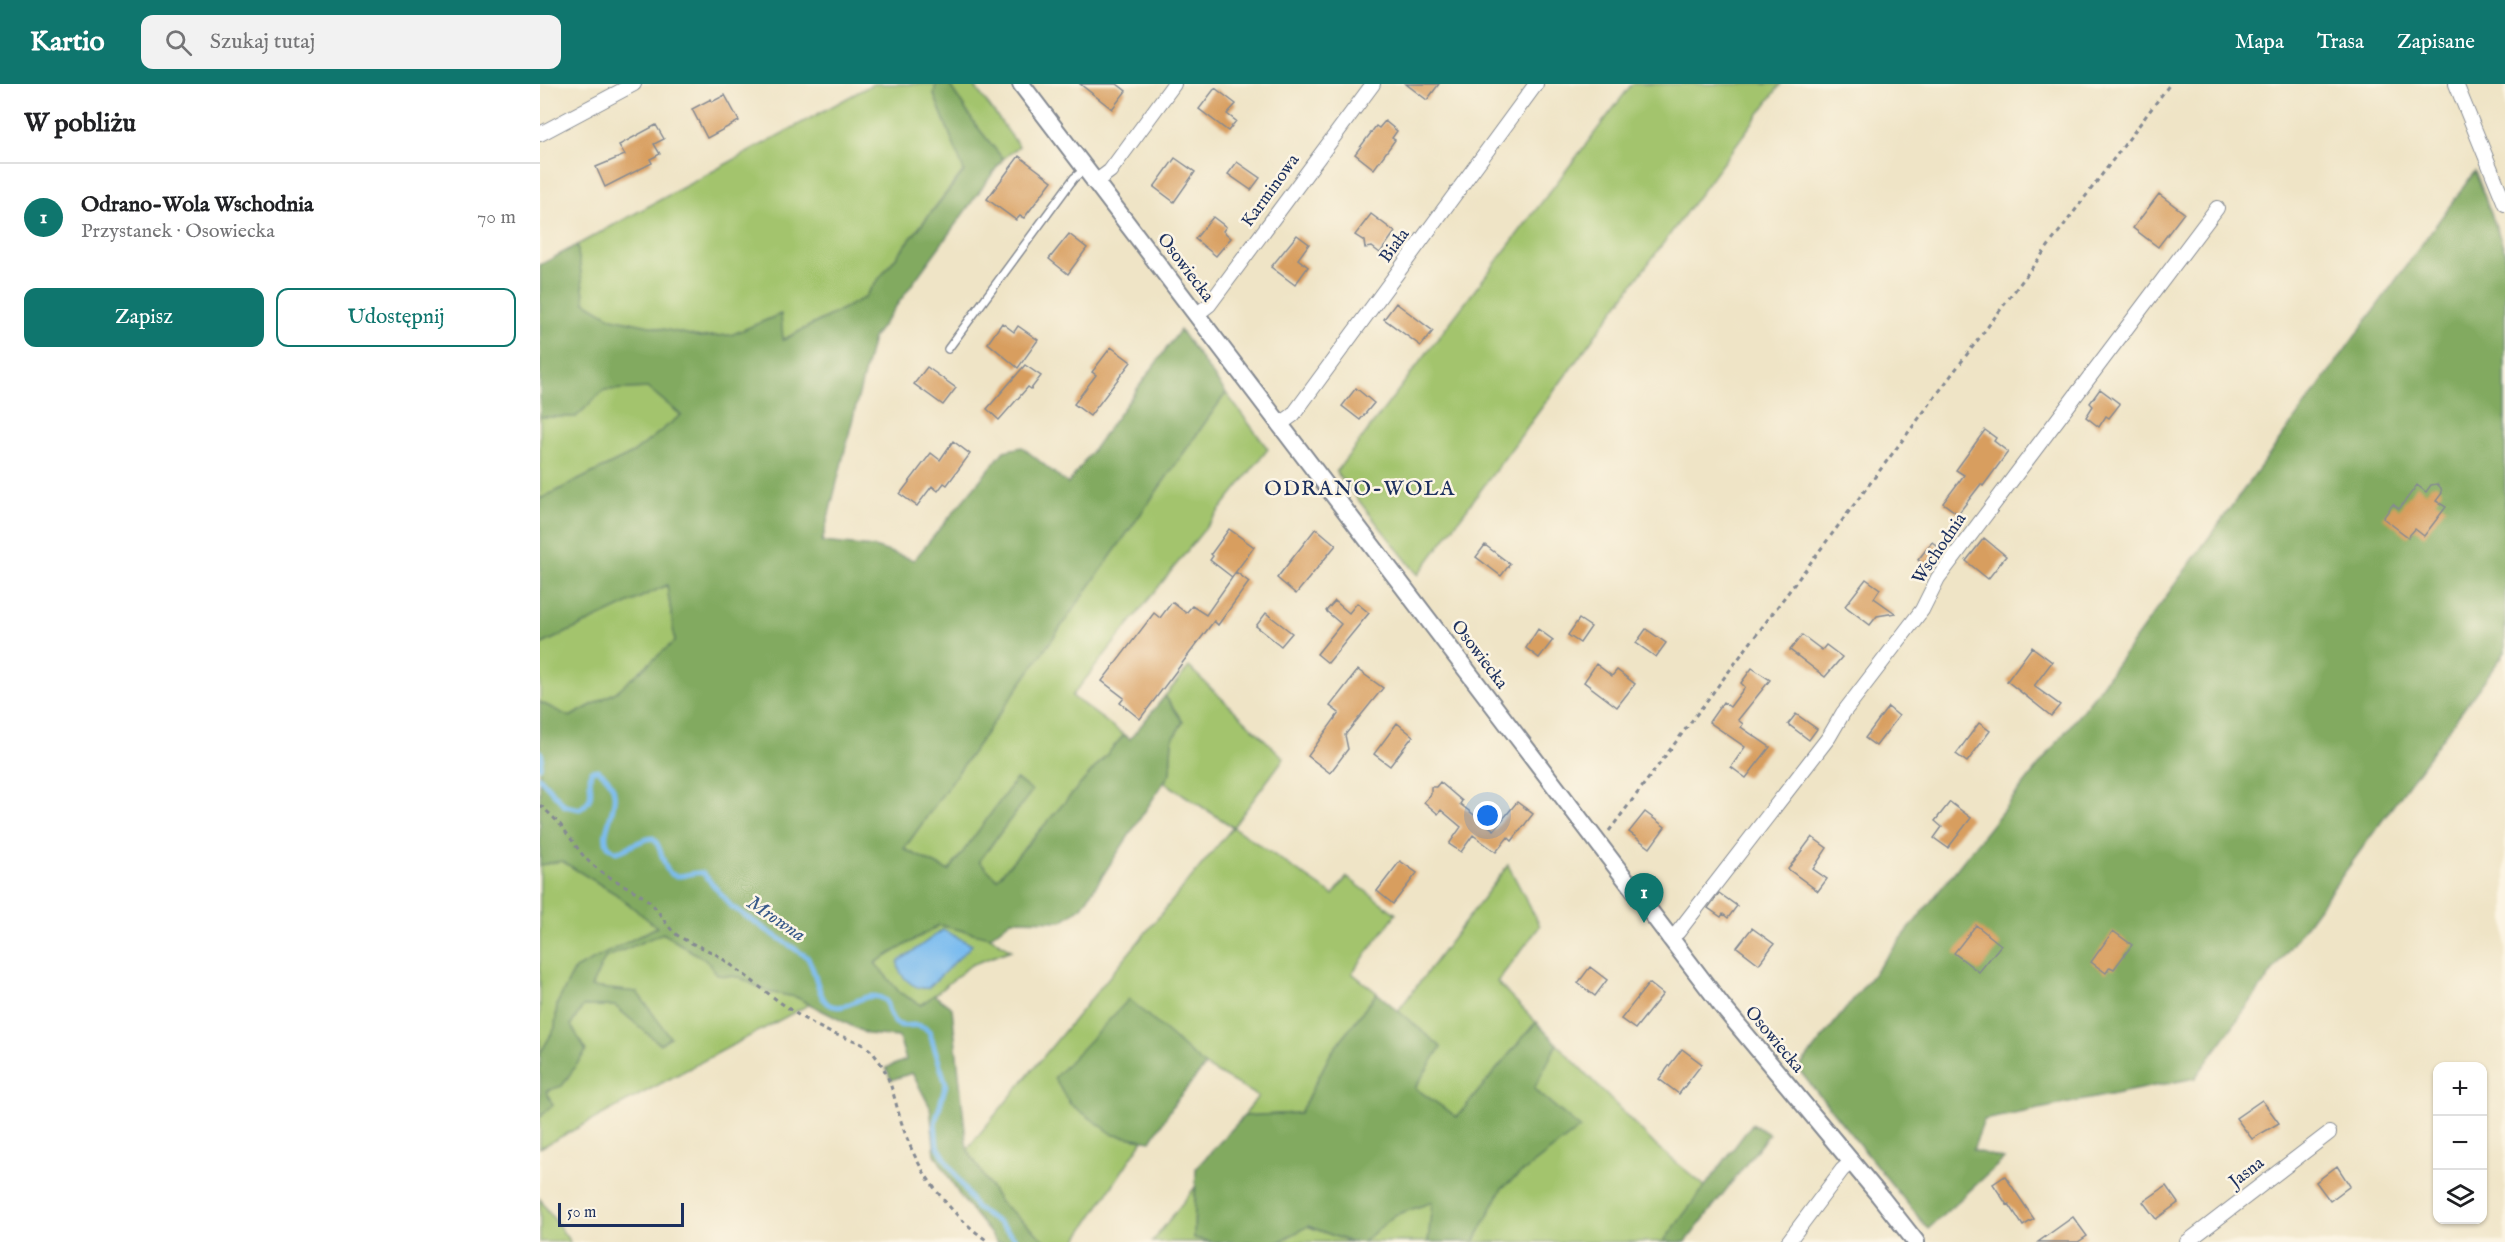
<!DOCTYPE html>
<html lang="pl">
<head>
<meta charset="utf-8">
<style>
	body { margin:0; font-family:"IM FELL English",serif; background:#f2f2f2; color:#202124 }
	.controls { position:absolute; right:18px; bottom:18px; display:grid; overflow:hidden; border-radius:12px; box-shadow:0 2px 4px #0004 }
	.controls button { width:54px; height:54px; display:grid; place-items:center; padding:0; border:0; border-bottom:2px solid #e0e0e0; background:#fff; color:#202124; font:30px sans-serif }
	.scale { position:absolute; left:18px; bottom:15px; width:126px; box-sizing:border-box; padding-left:6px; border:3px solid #1b2f5e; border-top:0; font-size:16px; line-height:21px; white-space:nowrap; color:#1b2f5e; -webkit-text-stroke:4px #fcf5e5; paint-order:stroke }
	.you { position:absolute; left:948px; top:732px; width:21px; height:21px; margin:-15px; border:4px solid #fff; border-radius:50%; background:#1a73e8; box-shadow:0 0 0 9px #1a73e833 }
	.badge { display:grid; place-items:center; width:39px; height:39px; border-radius:50%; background:#0f766e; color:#fff; font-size:20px; font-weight:700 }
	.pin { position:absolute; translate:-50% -50px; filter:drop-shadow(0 2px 3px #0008) }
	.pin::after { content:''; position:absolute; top:32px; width:21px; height:18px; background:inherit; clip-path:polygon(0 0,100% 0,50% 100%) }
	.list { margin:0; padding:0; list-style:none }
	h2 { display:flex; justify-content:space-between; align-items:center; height:78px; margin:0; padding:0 24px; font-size:26px }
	h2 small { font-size:20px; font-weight:400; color:#757577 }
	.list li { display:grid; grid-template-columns:39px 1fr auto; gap:18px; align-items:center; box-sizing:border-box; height:108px; padding:0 24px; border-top:2px solid #e0e0e0 }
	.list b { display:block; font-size:22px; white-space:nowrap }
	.list p { margin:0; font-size:20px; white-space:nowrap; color:#757577 }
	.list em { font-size:20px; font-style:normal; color:#757577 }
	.actions { display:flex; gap:12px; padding:18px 24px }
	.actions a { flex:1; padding:14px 0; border:2px solid #0f766e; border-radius:12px; text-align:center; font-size:21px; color:#0f766e }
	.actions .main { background:#0f766e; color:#fff }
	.icon { flex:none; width:33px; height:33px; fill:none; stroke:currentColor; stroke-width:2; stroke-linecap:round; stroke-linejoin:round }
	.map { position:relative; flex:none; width:1965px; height:1158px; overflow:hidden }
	header { display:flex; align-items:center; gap:36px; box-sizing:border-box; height:84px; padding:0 30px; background:#0f766e; color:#fff }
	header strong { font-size:28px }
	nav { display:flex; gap:33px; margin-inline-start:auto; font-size:21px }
	.search { width:420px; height:54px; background:#f2f2f2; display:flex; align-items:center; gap:15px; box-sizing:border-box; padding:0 21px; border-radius:12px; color:#757577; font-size:22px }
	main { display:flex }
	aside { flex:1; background:#fff }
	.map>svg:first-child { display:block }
	.green { fill:#a3c46d; stroke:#5f7a66; stroke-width:1.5 }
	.forest { fill:#82aa60; stroke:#4e6c5f; stroke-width:1.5 }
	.water { fill:#7abcef; stroke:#4a76a6; stroke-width:1.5 }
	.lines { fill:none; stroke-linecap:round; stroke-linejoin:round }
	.stream { stroke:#7abcef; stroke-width:5 }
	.building { fill:#d89e5e }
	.service-casing { stroke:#858a92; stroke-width:10 }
	.minor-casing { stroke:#858a92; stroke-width:16 }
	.tertiary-casing { stroke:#858a92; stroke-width:20 }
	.path { stroke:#858a92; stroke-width:3; stroke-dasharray:4.5 4.5; stroke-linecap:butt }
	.service { stroke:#fff; stroke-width:7 }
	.minor { stroke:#fff; stroke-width:14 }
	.tertiary { stroke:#fff; stroke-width:16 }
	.labels { text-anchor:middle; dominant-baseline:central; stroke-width:5; stroke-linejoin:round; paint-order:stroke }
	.street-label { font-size:18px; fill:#1b2f5e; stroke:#fcf5e5 }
	.water-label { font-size:20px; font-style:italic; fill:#38598a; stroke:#fcf5e5 }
	.quarter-label { font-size:21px; letter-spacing:1.5px; fill:#1b2f5e; stroke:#fcf5e5 }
</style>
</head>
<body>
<header>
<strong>Kartio</strong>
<div class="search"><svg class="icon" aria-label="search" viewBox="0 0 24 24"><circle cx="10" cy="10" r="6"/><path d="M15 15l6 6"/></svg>Szukaj tutaj</div>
<nav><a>Mapa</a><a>Trasa</a><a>Zapisane</a></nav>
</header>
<main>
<aside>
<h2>W pobliżu<small></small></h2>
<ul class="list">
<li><span class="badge">1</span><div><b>Odrano-Wola Wschodnia</b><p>Przystanek · Osowiecka</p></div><em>70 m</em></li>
</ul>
<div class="actions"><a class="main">Zapisz</a><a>Udostępnij</a></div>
</aside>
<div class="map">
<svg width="1965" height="1158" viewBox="0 0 1965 1158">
	<rect width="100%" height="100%" fill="#fcf5e5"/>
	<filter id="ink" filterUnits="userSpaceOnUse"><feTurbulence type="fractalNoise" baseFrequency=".0167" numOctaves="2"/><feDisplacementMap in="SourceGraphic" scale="12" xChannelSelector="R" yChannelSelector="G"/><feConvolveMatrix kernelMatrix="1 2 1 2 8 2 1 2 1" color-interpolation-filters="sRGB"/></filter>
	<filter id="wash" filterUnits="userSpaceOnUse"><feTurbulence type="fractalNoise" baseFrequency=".008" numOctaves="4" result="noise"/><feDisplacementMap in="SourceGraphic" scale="24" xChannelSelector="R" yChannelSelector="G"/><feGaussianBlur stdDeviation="1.35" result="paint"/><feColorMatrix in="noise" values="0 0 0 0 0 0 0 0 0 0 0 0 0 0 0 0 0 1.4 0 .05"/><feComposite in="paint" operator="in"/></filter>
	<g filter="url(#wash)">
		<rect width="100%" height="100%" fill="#efe4c6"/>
		<path class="green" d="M 333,0 L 396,0 L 394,11 L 424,86 L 324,214 L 242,256 L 240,230 L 191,251 L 160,253 L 71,234 L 45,218 L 37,161 Z
			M 409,0 L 433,0 L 479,62 L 463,75 L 435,40 Z
			M 1092,0 L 1241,0 L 878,491 L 796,388 Z
			M 108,304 L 141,331 L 93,369 L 0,415 L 0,333 L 36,333 L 64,306 Z
			M 686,309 L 728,365 L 532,612 L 584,651 L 457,795 L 439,778 L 491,707 L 477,695 L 409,787 L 364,765 Z
			M 127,501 L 135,557 L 76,608 L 29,633 L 0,618 L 0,561 Z
			M 649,583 L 744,674 L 693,743 L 793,811 L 807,793 L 856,830 L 812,889 L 837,909 L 791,969 L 760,1029 L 704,1032 L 718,1012 L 665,982 L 589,916 L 574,1051 L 603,1056 L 535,1158 L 507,1158 L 459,1117 L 427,1065 L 693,743 L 624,698 L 630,689 L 632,656 L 643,638 L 625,612 Z
			M 22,777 L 76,810 L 117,843 L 35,885 L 17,920 L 15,944 L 0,970 L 0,781 Z
			M 968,781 L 1000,842 L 957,898 L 996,938 L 917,1033 L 875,1004 L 858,927 Z
			M 399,841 L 450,853 L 471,866 L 431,881 L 382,921 L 360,909 L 335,879 Z
			M 122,849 L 167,877 L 178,891 L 199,893 L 228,908 L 256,913 L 270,920 L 0,1064 L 0,1033 L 13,1021 L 5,1007 L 31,941 L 43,922 L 75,922 L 120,960 L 130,953 L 51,903 L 65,874 Z
			M 1017,960 L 1115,1061 L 1166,1103 L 1123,1158 L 934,1158 L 962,1104 L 1040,1044 L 993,1005 Z
			M 655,1103 L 654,1154 L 672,1158 L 612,1158 Z
			M 0,1115 L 30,1158 L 0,1158 Z
			M 893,1118 L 888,1158 L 823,1158 L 855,1131 Z
			M 767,1142 L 810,1158 L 739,1158 Z"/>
		<path class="forest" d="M 396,0 L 409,0 L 435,40 L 463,75 L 333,254 L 282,458 L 334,463 L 374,476 L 464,367 L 482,363 L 528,400 L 640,246 L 686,309 L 364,765 L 409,787 L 476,695 L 492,707 L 439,777 L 457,795 L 584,651 L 590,655 L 625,612 L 643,638 L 632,656 L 630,689 L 542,823 L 522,837 L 471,836 L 450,853 L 399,841 L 335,879 L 360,909 L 381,921 L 394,911 L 412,924 L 427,1065 L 459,1117 L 507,1158 L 457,1158 L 420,1112 L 395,1070 L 390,1023 L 372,989 L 351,996 L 346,984 L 366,976 L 359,953 L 327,950 L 256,913 L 228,908 L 199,893 L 178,891 L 167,877 L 123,849 L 65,874 L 51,903 L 97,908 L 130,953 L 120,960 L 75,922 L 43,922 L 31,941 L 46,967 L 22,1002 L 6,1007 L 13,1021 L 0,1033 L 0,970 L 15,944 L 17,920 L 35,885 L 117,843 L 76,810 L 22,777 L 0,781 L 0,618 L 30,633 L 76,608 L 135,557 L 127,501 L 0,561 L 0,415 L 93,369 L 141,331 L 108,304 L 64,306 L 36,333 L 0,333 L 0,181 L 37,161 L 45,218 L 72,234 L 160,253 L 191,251 L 241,230 L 243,256 L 324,214 L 424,87 L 394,10 Z
			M 1935,87 L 1965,167 L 1965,568 L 1655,994 L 1444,1036 L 1433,1066 L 1464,1075 L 1388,1145 L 1258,985 L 1553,613 Z
			M 837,909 L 901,963 L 875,1004 L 917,1033 L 996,938 L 1017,960 L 994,1005 L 1040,1044 L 962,1104 L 934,1158 L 888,1158 L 892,1118 L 855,1131 L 823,1158 L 810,1158 L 768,1142 L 739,1158 L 672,1158 L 654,1154 L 656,1084 L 704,1032 L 760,1029 L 791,969 Z
			M 589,915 L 665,982 L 636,1017 L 611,1057 L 574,1051 L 530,1020 L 514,994 Z
			M 1212,1040 L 1229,1050 L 1146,1158 L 1123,1158 Z"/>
		<path class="water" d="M 403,846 L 432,861 L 388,904 C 374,906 358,892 358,878 Z"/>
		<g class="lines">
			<path class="stream" d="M 0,668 L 2,672 L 0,683
				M 0,694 L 25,722 L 40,725 C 58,712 47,705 51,687 L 58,686 C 95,711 56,743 68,762 C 70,764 73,766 76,768 C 89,765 99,755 113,754 C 125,765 121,793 139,792 C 148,792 154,787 163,789 L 192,823 L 267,873 C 276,885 278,914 288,920 C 307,932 325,901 346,917 C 356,960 369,930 389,947 L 406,1000 L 395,1039 L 397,1061 L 436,1124 L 459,1139 L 479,1158"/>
		</g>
		<g id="blocks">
			<path class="building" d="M 540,0 L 577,0 L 586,7 L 572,25 Z
				M 866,0 L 899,0 L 887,16 Z
				M 675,4 L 696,20 L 687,30 L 696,37 L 688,47 L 659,25 Z
				M 185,11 L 199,37 L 167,54 L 152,25 L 171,15 L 172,18 Z
				M 845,37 L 857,47 L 852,54 L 855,56 L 834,85 L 815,70 L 836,42 L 839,44 Z
				M 116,41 L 124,55 L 114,60 L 120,70 L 110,75 L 112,79 L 65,103 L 56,83 L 85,71 L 79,61 Z
				M 479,72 L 512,97 L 484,134 L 480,132 L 476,136 L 447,115 Z
				M 635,74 L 655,88 L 634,118 L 614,103 Z
				M 697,78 L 720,94 L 711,106 L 688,90 Z
				M 1619,110 L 1644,129 L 1618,163 L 1593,144 Z
				M 831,130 L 855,148 L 840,169 L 832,163 L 825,164 L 824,157 L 815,151 Z
				M 673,133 L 686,143 L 683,147 L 691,154 L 676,172 L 655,155 Z
				M 529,150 L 547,164 L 528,190 L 509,175 Z
				M 757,151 L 769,160 L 758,175 L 768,183 L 755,201 L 731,183 Z
				M 856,219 L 893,247 L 881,262 L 844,235 Z
				M 462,239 L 474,248 L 478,242 L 498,256 L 478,284 L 448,259 Z
				M 571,263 L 591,278 L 550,332 L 534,320 L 556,291 L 552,288 Z
				M 485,281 L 501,292 L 491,305 L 488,303 L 459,336 L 447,325 Z
				M 387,283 L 416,304 L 403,321 L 374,300 Z
				M 816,304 L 834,319 L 820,336 L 802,322 Z
				M 1560,305 L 1580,320 L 1569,334 L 1566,332 L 1559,343 L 1546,333 L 1553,322 L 1550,319 Z
				M 1445,346 L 1456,354 L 1454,357 L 1468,368 L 1443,402 L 1441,400 L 1418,430 L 1403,419 L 1424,391 L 1416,386 Z
				M 413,357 L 430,370 L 407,401 L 404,399 L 398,407 L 392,402 L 377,422 L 360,410 L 391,369 L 400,376 Z
				M 1897,400 L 1901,404 L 1902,409 L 1896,417 L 1906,423 L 1884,452 L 1875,445 L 1868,453 L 1843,434 L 1853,420 L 1859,425 L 1877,401 L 1886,408 L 1891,401 Z
				M 776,444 L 796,461 L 756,510 L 737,494 Z
				M 689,445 L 714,463 L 692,493 L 670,476 L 673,472 L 671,470 Z
				M 1444,454 L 1466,472 L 1448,495 L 1426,477 Z
				M 1392,458 L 1404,467 L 1390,486 L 1378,476 Z
				M 945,461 L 970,480 L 961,492 L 936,473 Z
				M 696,488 L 709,498 L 678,541 L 674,537 L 600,635 L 580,619 L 584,614 L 562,597 L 614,529 L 620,534 L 632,518 L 646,529 L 652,522 L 666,531 Z
				M 1326,495 L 1340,505 L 1334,514 L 1355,529 L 1337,532 L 1330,541 L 1305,522 Z
				M 795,517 L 809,529 L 817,519 L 829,529 L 788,579 L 777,570 L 801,540 L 786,527 Z
				M 726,529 L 752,549 L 741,562 L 716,542 Z
				M 1039,535 L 1051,543 L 1040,559 L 1028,551 Z
				M 998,545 L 1013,556 L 999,574 L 986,564 Z
				M 1106,545 L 1126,559 L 1116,573 L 1096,559 Z
				M 1262,551 L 1282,566 L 1286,561 L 1302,573 L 1285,593 L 1250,566 Z
				M 1492,563 L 1512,578 L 1494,602 L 1520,621 L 1511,632 L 1467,597 Z
				M 1056,580 L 1072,592 L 1077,586 L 1095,600 L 1077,623 L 1044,598 Z
				M 1212,584 L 1230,596 L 1198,636 L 1203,640 L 1201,643 L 1230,663 L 1206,694 L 1191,683 L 1205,663 L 1169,638 L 1183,618 L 1190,623 L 1205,603 L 1201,599 Z
				M 818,586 L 843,604 L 805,651 L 808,665 L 790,689 L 768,672 L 799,629 L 790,622 Z
				M 1348,623 L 1359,632 L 1336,662 L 1325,654 Z
				M 1256,630 L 1277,645 L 1269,656 L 1248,640 Z
				M 857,639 L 873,652 L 850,682 L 834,670 Z
				M 1439,639 L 1450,647 L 1427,678 L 1416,670 Z
				M 900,698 L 922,717 L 920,720 L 954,746 L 977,718 L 993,730 L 972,757 L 968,753 L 956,768 L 933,751 L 921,768 L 909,760 L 921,743 L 901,726 L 898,730 L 884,718 L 891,710 L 891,703 L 896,703 Z
				M 1410,718 L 1431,734 L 1408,764 L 1394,754 L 1402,743 L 1395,737 Z
				M 1105,728 L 1125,743 L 1110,764 L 1089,748 Z
				M 1272,753 L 1287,764 L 1273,785 L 1287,795 L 1278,807 L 1248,785 Z
				M 860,777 L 877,789 L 853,820 L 837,807 Z
				M 1179,809 L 1197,822 L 1188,834 L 1183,830 L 1181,833 L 1168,824 Z
				M 1436,841 L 1461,861 L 1439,888 L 1414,869 Z
				M 1212,844 L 1234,860 L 1219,880 L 1197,863 Z
				M 1573,847 L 1592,861 L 1574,885 L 1570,883 L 1566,889 L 1551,878 Z
				M 1050,883 L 1067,896 L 1055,912 L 1038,899 Z
				M 1109,899 L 1123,910 L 1095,945 L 1081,935 Z
				M 1142,965 L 1162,980 L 1139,1010 L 1119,995 Z
				M 1722,1016 L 1739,1039 L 1712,1055 L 1696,1034 Z
				M 1797,1082 L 1810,1102 L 1790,1117 L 1776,1098 Z
				M 1465,1092 L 1494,1135 L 1483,1142 L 1469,1120 L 1467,1121 L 1453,1100 Z
				M 1626,1102 L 1638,1119 L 1616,1135 L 1603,1118 Z
				M 1533,1133 L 1547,1152 L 1538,1158 L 1498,1158 Z"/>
		</g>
	</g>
	<g filter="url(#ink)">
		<use href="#blocks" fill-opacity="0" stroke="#858a92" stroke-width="1.5"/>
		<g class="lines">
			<g class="service-casing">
				<path id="service" d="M 408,265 L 534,94 L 544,86"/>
			</g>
			<g class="minor-casing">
				<path id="minor" d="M 1916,0 L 1965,120
					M 0,50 L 94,0
					M 554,99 L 570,87 L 634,0
					M 656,231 L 669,221 L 833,0
					M 739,341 L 753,331 L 996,0
					M 1129,854 L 1138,848 L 1289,653 L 1303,629 L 1382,526 L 1398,494 L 1677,124
					M 1248,1158 L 1302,1086 L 1311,1078
					M 1647,1158 L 1789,1049"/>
			</g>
			<g class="tertiary-casing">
				<path id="tertiary" d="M 481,0 L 1182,922 L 1339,1111 L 1376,1158"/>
			</g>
			<path class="path" d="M 0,721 C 10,730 21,740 28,751 C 37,762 42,773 54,782 C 71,797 93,803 111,819 C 121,829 128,846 140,853 C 151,860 165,864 177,871 C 213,895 245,927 285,946 C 299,954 318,954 330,966 C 351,987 353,1013 362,1040 C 376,1086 409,1130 449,1158
				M 1069,747 L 1630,0"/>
			<use href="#service" class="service"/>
			<use href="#minor" class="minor"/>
			<use href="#tertiary" class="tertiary"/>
		</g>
	</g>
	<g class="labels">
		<g class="street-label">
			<text transform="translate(731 107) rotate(-54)">Karminowa</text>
			<text transform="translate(855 162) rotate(-54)">Biała</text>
			<text transform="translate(645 184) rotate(53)">Osowiecka</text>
			<text transform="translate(1400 465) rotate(-56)">Wschodnia</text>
			<text transform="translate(939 571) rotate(53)">Osowiecka</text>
			<text transform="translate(1234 956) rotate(50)">Osowiecka</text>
			<text transform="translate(1707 1089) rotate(-38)">Jasna</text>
		</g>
		<g class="water-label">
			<text transform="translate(236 835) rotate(34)">Mrowna</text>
		</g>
		<g class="quarter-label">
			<text x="820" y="405">ODRANO-WOLA</text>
		</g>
	</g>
</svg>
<div class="controls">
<button>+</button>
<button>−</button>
<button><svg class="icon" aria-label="layers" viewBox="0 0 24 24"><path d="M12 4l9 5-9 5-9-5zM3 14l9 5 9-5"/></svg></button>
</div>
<div class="scale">50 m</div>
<div class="you"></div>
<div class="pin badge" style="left:1104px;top:839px">1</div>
</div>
</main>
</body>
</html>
